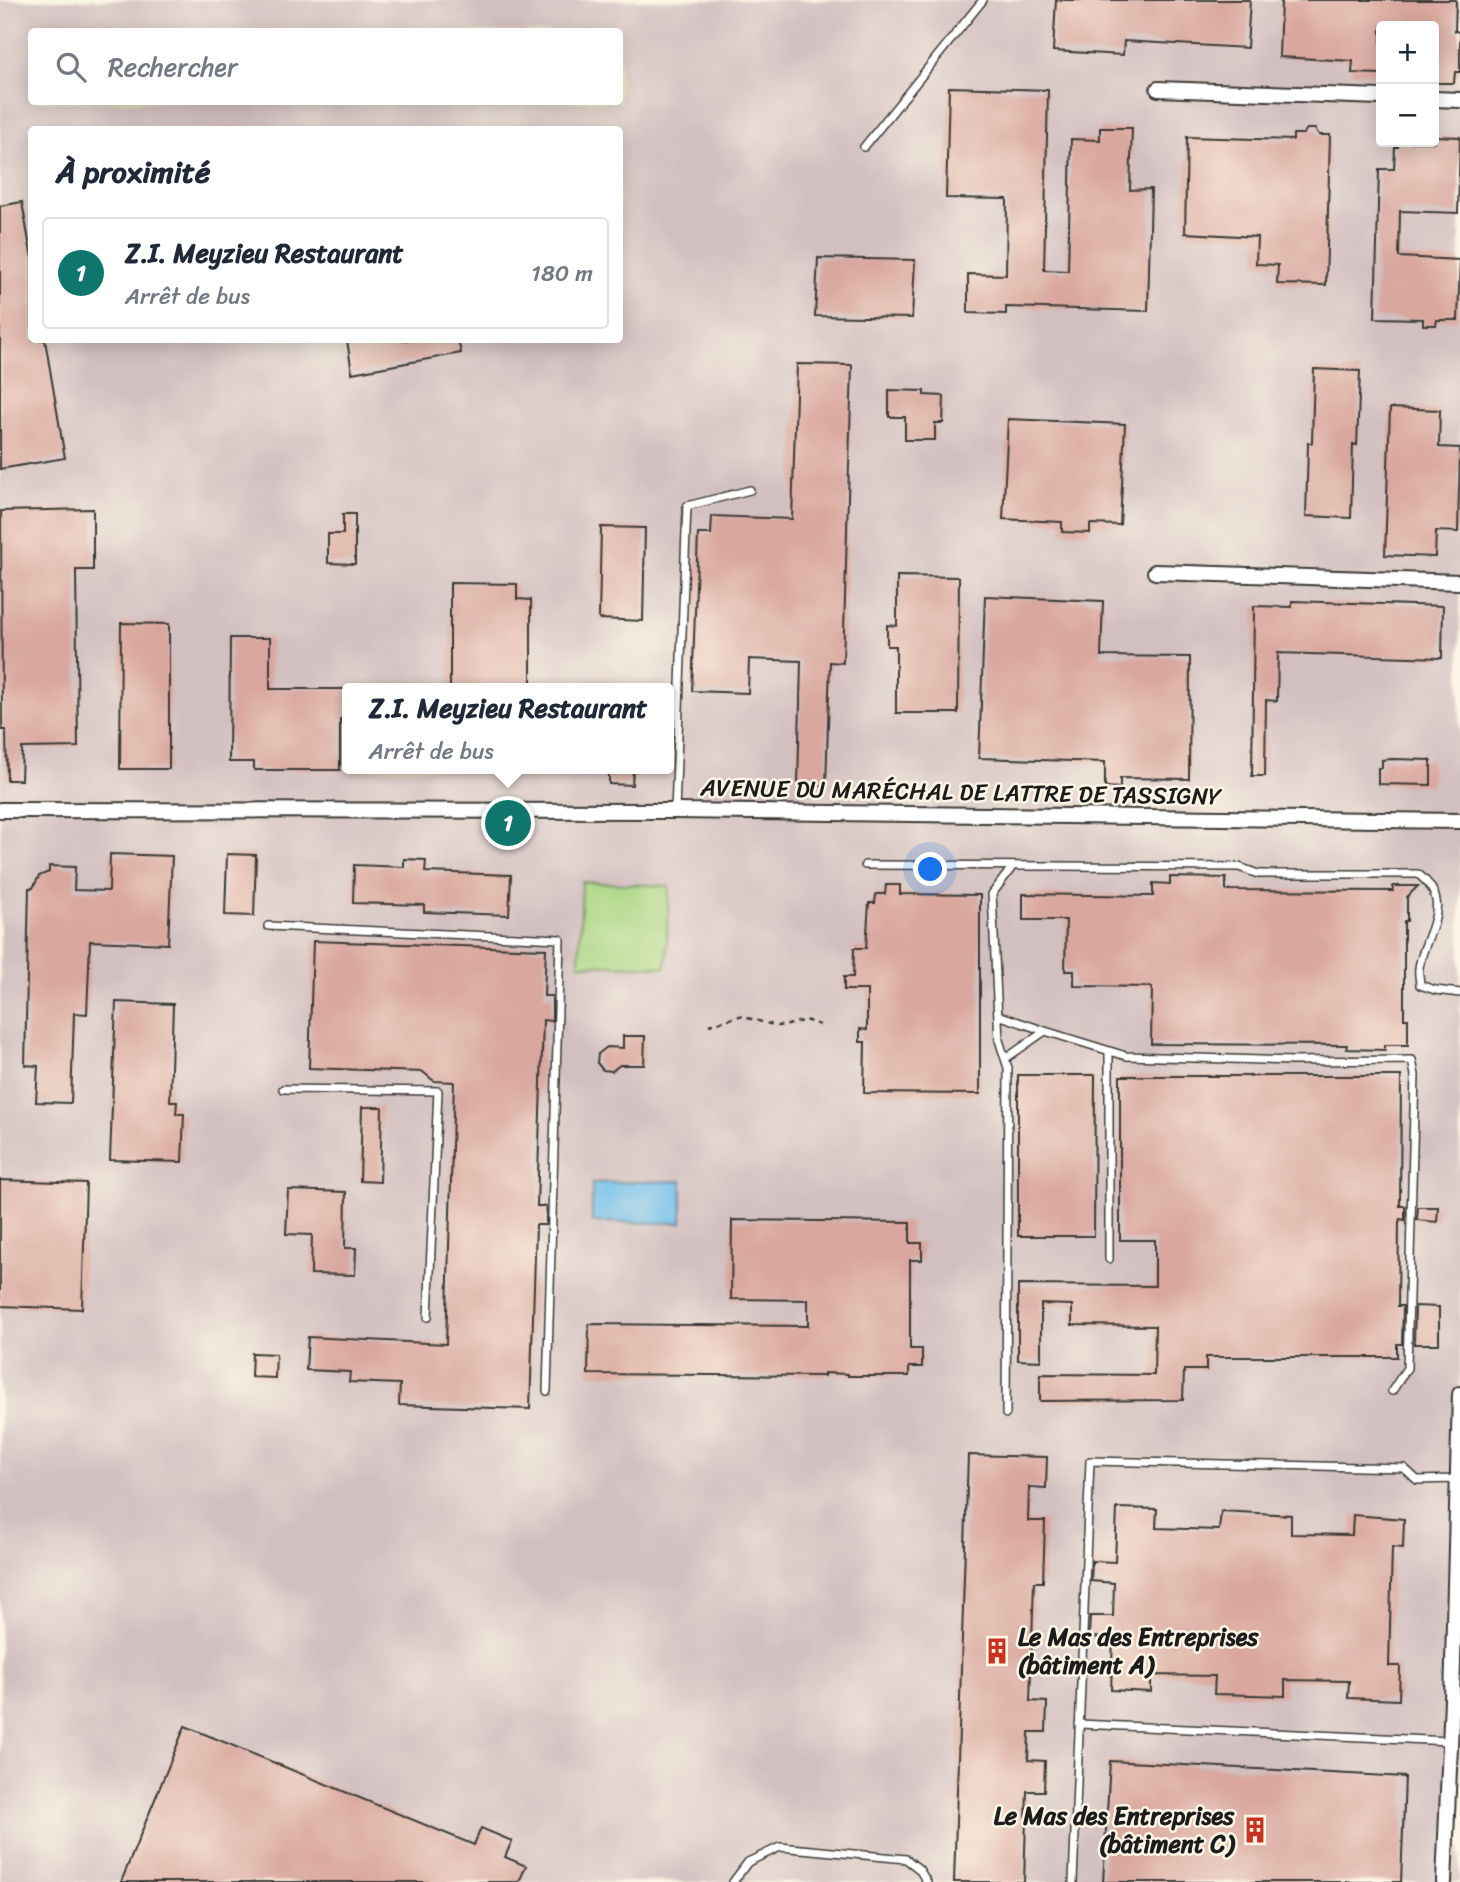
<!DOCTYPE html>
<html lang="fr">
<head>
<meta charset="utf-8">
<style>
	body { margin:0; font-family:Sriracha,sans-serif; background:#f6f6f7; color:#1f2937 }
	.controls { position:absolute; right:21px; top:21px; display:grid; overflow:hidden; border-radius:7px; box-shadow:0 4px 18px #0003 }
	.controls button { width:63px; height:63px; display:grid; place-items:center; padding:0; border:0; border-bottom:2px solid #e0e1e3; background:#fff; color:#1f2937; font:35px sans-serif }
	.you { position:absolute; left:931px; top:870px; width:24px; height:24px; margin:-18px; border:5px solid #fff; border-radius:50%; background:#1a73e8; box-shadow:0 0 0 10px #1a73e833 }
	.badge { display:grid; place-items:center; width:46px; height:46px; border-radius:50%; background:#0f766e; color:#fff; font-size:23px; font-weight:700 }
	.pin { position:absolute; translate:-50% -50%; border:4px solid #fff; box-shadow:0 2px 7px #0006 }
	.popup { position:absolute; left:342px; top:683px; width:332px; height:91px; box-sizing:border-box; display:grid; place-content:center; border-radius:7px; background:#fff; filter:drop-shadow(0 2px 5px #0005); font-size:23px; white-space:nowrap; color:#747a83 }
	.popup b { font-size:26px; color:#1f2937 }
	.popup::after { content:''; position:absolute; left:50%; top:100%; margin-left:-14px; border:14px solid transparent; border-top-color:#fff }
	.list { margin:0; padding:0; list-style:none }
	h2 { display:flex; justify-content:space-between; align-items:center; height:91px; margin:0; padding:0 28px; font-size:30px }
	h2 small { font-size:23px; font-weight:400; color:#747a83 }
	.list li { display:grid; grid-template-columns:46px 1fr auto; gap:21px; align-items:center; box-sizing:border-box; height:112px; margin:0 14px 14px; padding:0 14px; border:2px solid #e0e1e3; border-radius:7px }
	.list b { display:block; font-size:26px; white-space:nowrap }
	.list p { margin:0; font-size:23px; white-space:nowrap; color:#747a83 }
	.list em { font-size:23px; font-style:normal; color:#747a83 }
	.icon { flex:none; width:38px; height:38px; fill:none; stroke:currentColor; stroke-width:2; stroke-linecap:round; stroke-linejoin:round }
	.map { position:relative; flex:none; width:1460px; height:1882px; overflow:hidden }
	.search { position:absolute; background:#fff; box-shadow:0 4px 18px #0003; left:28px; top:28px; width:595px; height:77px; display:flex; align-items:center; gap:18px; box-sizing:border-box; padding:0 24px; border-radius:7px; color:#747a83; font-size:26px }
	.panel { position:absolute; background:#fff; box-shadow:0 4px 18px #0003; left:28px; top:126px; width:595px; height:217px; border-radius:7px }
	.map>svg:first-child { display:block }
	.industrial { fill:#d2bfc0; fill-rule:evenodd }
	.green { fill:#aad784; stroke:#637a50; stroke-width:2 }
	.water { fill:#71bfeb; stroke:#466e84; stroke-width:2 }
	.building { fill:#d9a79e }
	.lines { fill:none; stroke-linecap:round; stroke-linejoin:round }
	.service-casing { stroke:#3b3934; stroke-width:10 }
	.minor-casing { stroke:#3b3934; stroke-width:18 }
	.path { stroke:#3b3934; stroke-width:2.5; stroke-dasharray:5 5; stroke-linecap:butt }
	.service { stroke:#fff; stroke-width:7 }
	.minor { stroke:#fff; stroke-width:14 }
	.labels { text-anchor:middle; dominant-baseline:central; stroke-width:5; stroke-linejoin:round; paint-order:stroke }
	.street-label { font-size:24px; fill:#1c1c1c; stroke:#fcf5e5 }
	.poi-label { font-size:24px; font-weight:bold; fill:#1c1c1c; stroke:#fcf5e5; text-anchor:start }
</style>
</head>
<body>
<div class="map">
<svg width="1460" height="1882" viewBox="0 0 1460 1882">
	<rect width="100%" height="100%" fill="#fcf5e5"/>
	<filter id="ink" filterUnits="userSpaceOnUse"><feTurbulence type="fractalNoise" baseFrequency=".0143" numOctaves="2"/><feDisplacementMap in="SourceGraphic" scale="14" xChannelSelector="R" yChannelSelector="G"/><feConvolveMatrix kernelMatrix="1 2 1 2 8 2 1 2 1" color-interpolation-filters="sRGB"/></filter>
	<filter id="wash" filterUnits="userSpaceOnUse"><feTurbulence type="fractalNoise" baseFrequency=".00686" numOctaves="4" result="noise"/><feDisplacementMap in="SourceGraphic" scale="28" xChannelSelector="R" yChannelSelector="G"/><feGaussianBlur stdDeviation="1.57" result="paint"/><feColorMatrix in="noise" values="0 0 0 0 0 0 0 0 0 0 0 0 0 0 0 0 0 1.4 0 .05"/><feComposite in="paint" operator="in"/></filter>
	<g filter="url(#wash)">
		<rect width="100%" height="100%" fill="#e9dfbc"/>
		<path class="industrial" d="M 0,0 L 1460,0 L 1460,1882 L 0,1882 ZM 1381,26 L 1434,26 L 1434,142 L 1381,142 ZM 32,32 L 620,32 L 620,102 L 32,102 ZM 32,130 L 620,130 L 620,340 L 32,340 ZM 347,688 L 669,688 L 669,769 L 347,769 Z"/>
		<path class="green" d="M 582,882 L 669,886 L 666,967 L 579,964 Z"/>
		<path class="water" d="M 682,1181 L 682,1223 L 592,1222 L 592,1183 Z"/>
		<g id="blocks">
			<path class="building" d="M 1056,0 L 1250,0 L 1247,48 L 1124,41 L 1123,55 L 1053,51 Z
				M 1281,0 L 1456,0 L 1455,31 L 1460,32 L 1460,72 L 1455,72 L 1454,83 L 1434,83 L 1434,26 L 1381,26 L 1381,74 L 1352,73 L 1353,61 L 1279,57 Z
				M 949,87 L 1048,90 L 1044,270 L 1068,271 L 1071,139 L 1100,140 L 1100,128 L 1132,128 L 1130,190 L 1151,189 L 1148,311 L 1006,307 L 1006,314 L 968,313 L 968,274 L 1006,275 L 1007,199 L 946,198 Z
				M 1307,129 L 1315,129 L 1319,135 L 1330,135 L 1326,285 L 1277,284 L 1278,265 L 1256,264 L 1257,237 L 1185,233 L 1187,137 L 1293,140 L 1293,134 L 1303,134 Z
				M 1434,136 L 1460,137 L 1458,213 L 1400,211 L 1399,257 L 1460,260 L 1458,320 L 1437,320 L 1436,325 L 1423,325 L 1423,319 L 1375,318 L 1379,169 L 1394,169 L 1395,147 L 1398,147 L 1398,142 L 1434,142 Z
				M 22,202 L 32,259 L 32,340 L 45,340 L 65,458 L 0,469 L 0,206 Z
				M 818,258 L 915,260 L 912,318 L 815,316 Z
				M 347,340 L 458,340 L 461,353 L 352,373 Z
				M 797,364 L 852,365 L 843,663 L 830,662 L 826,786 L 798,785 L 801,661 L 749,659 L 748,693 L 692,691 L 698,534 L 711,534 L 712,516 L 792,519 Z
				M 1314,369 L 1360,371 L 1357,445 L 1353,444 L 1351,518 L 1306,516 L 1308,443 L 1312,443 Z
				M 889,390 L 924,391 L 924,395 L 944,396 L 943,423 L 935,423 L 935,440 L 905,440 L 905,417 L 889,417 Z
				M 1390,408 L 1440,410 L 1439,447 L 1460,448 L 1458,532 L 1436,531 L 1435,557 L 1385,555 Z
				M 1008,419 L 1125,424 L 1120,525 L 1090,524 L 1090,533 L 1062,532 L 1062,522 L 1003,519 Z
				M 93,509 L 93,570 L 76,570 L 78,747 L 22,748 L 21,780 L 7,780 L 6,730 L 2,730 L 1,511 Z
				M 343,514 L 355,514 L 355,564 L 328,563 L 328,534 L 343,534 Z
				M 601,527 L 645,528 L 643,621 L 599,619 Z
				M 897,576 L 959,577 L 958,713 L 896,713 L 896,646 L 887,646 L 887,625 L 897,626 Z
				M 450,583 L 517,584 L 517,599 L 531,600 L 531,688 L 450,688 Z
				M 985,596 L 1103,601 L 1101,656 L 1190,657 L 1189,779 L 1120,778 L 1120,788 L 1105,787 L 1105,762 L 979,758 Z
				M 1292,601 L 1443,606 L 1442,658 L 1278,653 L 1277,701 L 1266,700 L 1265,776 L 1252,776 L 1254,606 L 1292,607 Z
				M 121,623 L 169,624 L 169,769 L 120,769 Z
				M 230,638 L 270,638 L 270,689 L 347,689 L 347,719 L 340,719 L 340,770 L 254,770 L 254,762 L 229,762 Z
				M 1392,759 L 1431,760 L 1431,785 L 1378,784 L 1378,768 L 1382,768 L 1382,760 Z
				M 609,769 L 633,769 L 632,785 L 609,784 Z
				M 110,854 L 172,856 L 168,944 L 90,941 L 87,1014 L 74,1013 L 71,1103 L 36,1102 L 38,1066 L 25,1065 L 29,888 L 33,888 L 39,876 L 49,872 L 49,866 L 75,867 L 74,890 L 109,891 Z
				M 227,854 L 256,855 L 254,916 L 225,915 Z
				M 404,859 L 426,860 L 425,872 L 511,875 L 509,915 L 424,912 L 424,905 L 353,903 L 354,865 L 404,867 Z
				M 1170,877 L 1226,878 L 1226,890 L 1393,891 L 1393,886 L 1418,886 L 1407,897 L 1407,921 L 1404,921 L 1404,1019 L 1408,1019 L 1408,1045 L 1385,1045 L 1385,1050 L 1346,1049 L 1347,1045 L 1151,1044 L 1152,987 L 1074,986 L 1074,971 L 1065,971 L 1066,920 L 1023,920 L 1023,894 L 1153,896 L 1153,883 L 1170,884 Z
				M 886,885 L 900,885 L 900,894 L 980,895 L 980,1094 L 864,1093 L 865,1042 L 860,1042 L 860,1029 L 867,1030 L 867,990 L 844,990 L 844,977 L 853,977 L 854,948 L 866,948 L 869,903 L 875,903 L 876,894 L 885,894 Z
				M 313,941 L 546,949 L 544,996 L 552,996 L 552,1021 L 543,1020 L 537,1206 L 546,1206 L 546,1225 L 536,1225 L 530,1409 L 399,1405 L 400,1384 L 349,1382 L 350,1372 L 306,1370 L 308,1337 L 446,1344 L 454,1082 L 434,1081 L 423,1072 L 309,1068 Z
				M 116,1002 L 173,1004 L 170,1102 L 177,1102 L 176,1114 L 184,1114 L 182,1162 L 110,1160 Z
				M 623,1036 L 645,1036 L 644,1065 L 620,1065 L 612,1071 L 603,1070 L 597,1063 L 598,1054 L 607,1047 L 623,1048 Z
				M 1018,1075 L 1095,1075 L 1094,1236 L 1018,1236 Z
				M 1120,1076 L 1401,1076 L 1400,1206 L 1405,1206 L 1405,1220 L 1400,1219 L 1399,1223 L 1398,1306 L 1403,1306 L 1402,1344 L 1397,1344 L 1397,1357 L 1206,1357 L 1206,1370 L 1184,1370 L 1183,1400 L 1040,1401 L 1040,1374 L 1154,1375 L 1155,1326 L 1072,1325 L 1072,1305 L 1041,1304 L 1041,1361 L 1018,1360 L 1018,1285 L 1155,1286 L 1155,1240 L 1120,1240 Z
				M 362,1107 L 382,1107 L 380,1182 L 360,1181 Z
				M 0,1180 L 86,1183 L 82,1309 L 0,1306 Z
				M 288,1190 L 346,1192 L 345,1248 L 356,1248 L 355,1275 L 311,1274 L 312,1235 L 286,1234 Z
				M 1418,1207 L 1438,1207 L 1437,1222 L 1417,1220 Z
				M 732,1220 L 910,1222 L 910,1243 L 922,1243 L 922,1260 L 910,1260 L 910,1349 L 922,1349 L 922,1367 L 909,1367 L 909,1376 L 848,1376 L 848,1374 L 824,1373 L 824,1376 L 588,1374 L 589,1324 L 808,1326 L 808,1300 L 731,1299 Z
				M 1415,1306 L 1439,1307 L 1439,1344 L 1414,1344 Z
				M 252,1353 L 276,1354 L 275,1378 L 251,1377 Z
				M 968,1455 L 1047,1457 L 1046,1488 L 1029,1487 L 1028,1521 L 1045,1521 L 1043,1582 L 1034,1582 L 1030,1701 L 1047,1702 L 1046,1732 L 1029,1732 L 1028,1760 L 1045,1761 L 1044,1791 L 1027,1791 L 1024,1882 L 954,1882 Z
				M 1117,1508 L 1157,1509 L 1156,1528 L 1219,1530 L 1221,1511 L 1291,1515 L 1291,1534 L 1352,1535 L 1353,1515 L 1404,1519 L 1403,1548 L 1392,1547 L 1389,1666 L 1400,1666 L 1399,1700 L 1348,1698 L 1349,1681 L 1285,1680 L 1285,1696 L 1214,1694 L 1215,1676 L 1151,1675 L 1151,1692 L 1111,1690 L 1113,1638 L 1089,1637 L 1090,1616 L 1113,1616 L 1114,1583 L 1091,1581 L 1092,1561 L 1115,1562 Z
				M 185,1726 L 474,1845 L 481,1828 L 512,1841 L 505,1857 L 526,1866 L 519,1882 L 121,1882 Z
				M 1110,1761 L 1405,1777 L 1401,1882 L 1103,1882 Z"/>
		</g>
	</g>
	<g filter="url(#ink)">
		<use href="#blocks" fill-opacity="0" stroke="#3b3934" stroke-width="2"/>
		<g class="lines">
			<g class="service-casing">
				<path id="service" d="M 864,147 L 983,0
					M 675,811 L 687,506 L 750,490
					M 865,865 L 1239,867 L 1258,874 L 1418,874 C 1457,904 1423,935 1419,968 C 1418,973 1420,980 1420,985 L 1435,990 L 1460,993
					M 268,926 L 560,939 L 547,1391
					M 998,1015 L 1045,1031 L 1005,1059
					M 1045,1031 L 1126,1056 L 1293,1061 L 1412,1060 L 1415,1075 L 1407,1368 L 1392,1391
					M 283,1089 L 438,1091 L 428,1317
					M 1109,1259 L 1109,1051
					M 1006,1414 L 1008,1068 L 999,1040 L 992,894 L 1013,866
					M 1079,1724 L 1450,1741
					M 733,1882 L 748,1862 L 780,1847 L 906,1859 L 919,1869 L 927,1882
					M 1073,1882 L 1090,1461 L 1404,1468 L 1417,1480 L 1458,1479"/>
			</g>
			<g class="minor-casing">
				<path id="minor" d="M 1158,89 L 1381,97
					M 1434,99 L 1460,100
					M 1155,572 L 1460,582
					M 0,810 L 675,811 L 1460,821
					M 1444,1882 L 1452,1700 L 1460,1394"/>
			</g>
			<path class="path" d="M 709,1025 L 740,1016 L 777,1026 L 788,1025 L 805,1020 L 823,1026"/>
			<use href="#service" class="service"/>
			<use href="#minor" class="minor"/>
		</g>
	</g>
	<defs>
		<g id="building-bare" transform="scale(2.1)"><path d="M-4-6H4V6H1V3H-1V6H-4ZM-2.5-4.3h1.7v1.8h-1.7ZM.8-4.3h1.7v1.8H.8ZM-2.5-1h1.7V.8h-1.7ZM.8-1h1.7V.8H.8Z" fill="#c8321e" stroke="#fcf5e5" stroke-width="2.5" paint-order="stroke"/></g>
	</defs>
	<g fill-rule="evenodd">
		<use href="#building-bare" x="997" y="1651"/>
		<use href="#building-bare" x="1255" y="1830"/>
	</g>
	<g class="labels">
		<g class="street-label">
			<text transform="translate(961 792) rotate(1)">AVENUE DU MARÉCHAL DE LATTRE DE TASSIGNY</text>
		</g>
		<g class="poi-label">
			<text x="1018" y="1637">Le Mas des Entreprises<tspan x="1018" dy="28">(bâtiment A)</tspan></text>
			<text x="1234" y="1816" text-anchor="end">Le Mas des Entreprises<tspan x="1234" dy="28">(bâtiment C)</tspan></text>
		</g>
	</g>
</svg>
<div class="controls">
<button>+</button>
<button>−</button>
</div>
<div class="you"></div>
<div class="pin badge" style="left:508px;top:823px">1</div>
<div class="popup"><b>Z.I. Meyzieu Restaurant</b>Arrêt de bus</div>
<div class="search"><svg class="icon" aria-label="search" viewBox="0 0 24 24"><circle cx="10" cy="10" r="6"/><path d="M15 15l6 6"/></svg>Rechercher</div>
<section class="panel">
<h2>À proximité<small></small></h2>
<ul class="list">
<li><span class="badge">1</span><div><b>Z.I. Meyzieu Restaurant</b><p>Arrêt de bus</p></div><em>180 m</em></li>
</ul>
</section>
</div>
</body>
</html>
